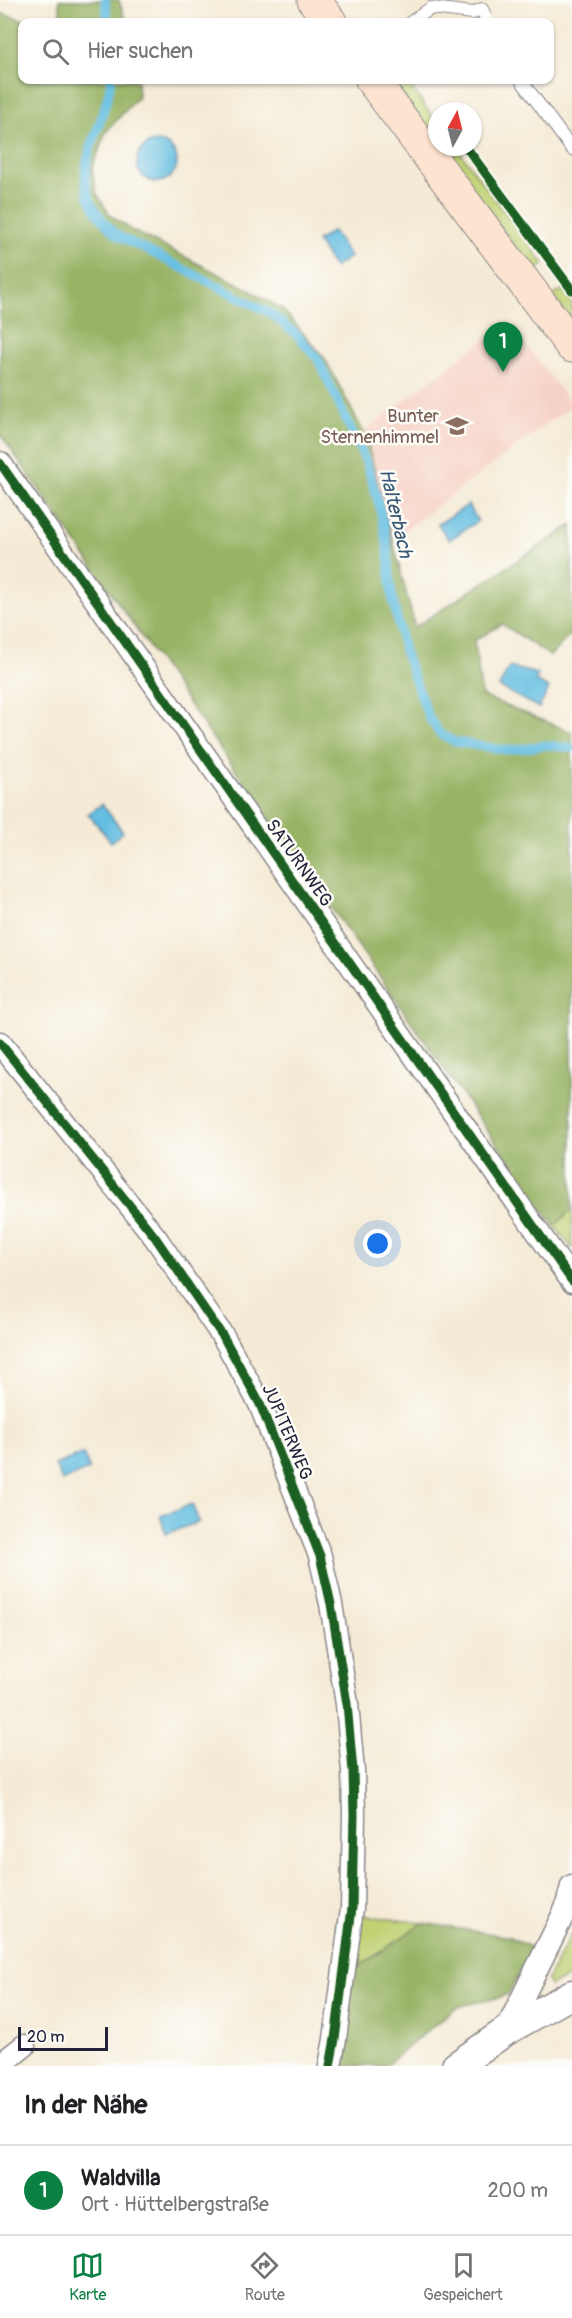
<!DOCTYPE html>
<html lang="de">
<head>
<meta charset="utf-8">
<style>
	body { margin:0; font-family:Pangolin,sans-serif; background:#f6f6f6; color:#202124 }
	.compass { position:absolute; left:428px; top:102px; width:54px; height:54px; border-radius:50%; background:#fff; box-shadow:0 2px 4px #0004; rotate:7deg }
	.scale { position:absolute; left:18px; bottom:15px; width:90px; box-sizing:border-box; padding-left:6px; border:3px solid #22223b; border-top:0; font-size:16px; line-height:21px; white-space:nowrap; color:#22223b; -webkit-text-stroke:4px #fdfcf7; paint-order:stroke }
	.you { position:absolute; left:378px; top:1244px; width:21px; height:21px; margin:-15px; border:4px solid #fff; border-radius:50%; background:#1a73e8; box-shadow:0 0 0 9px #1a73e833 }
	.badge { display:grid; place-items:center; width:39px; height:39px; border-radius:50%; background:#0b8043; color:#fff; font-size:20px; font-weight:700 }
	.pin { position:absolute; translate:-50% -50px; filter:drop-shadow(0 2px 3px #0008) }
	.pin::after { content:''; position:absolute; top:32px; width:21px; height:18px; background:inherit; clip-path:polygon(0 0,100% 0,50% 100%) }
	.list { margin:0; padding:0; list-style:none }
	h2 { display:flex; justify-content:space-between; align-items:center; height:78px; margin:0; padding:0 24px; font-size:26px }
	h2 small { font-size:20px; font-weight:400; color:#757577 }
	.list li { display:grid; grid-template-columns:39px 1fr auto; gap:18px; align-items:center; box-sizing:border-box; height:90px; padding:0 24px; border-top:2px solid #e0e0e0 }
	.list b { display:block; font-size:22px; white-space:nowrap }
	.list p { margin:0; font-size:20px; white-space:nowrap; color:#757577 }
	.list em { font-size:20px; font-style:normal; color:#757577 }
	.icon { flex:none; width:33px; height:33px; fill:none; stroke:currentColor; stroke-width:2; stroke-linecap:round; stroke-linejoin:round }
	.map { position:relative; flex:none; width:572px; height:2066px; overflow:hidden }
	.search { position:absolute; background:#fff; box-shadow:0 2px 4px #0004; left:18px; right:18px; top:18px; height:66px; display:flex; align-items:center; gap:15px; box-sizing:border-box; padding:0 21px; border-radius:12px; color:#757577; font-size:22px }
	.sheet { height:168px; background:#fff }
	nav { display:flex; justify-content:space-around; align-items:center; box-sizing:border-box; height:84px; border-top:2px solid #e0e0e0; background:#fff; font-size:16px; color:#757577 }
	nav a { display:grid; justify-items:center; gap:3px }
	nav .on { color:#0b8043 }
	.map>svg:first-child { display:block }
	.built { fill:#f6d1c5 }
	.green { fill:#c0d173; stroke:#717a57; stroke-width:1.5 }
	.forest { fill:#98b365; stroke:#5d6a50; stroke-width:1.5 }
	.water { fill:#63bee1; stroke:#42708e; stroke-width:1.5 }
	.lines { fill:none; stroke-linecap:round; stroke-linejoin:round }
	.stream { stroke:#63bee1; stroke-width:9 }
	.service-casing { stroke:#8b8688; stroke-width:14 }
	.minor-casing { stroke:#8b8688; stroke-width:25 }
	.tertiary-casing { stroke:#8b8688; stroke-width:31 }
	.secondary-casing { stroke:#8b8688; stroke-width:35 }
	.service { stroke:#fff; stroke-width:12 }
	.minor { stroke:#fff; stroke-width:22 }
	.tertiary { stroke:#fff; stroke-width:28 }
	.secondary { stroke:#fde4d1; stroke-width:33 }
	.cycleway-casing { stroke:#fdfcf7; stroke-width:13 }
	.cycleway { stroke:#1b5e20; stroke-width:9 }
	.labels { text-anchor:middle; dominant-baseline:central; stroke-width:5; stroke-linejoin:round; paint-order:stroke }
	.education-label { font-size:18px; fill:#785e54; stroke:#fdfcf7; text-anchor:end }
	.street-label { font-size:18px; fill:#22223b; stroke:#fdfcf7 }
	.water-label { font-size:20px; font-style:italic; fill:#395975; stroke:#fdfcf7 }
</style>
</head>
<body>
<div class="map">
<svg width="572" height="2066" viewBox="0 0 572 2066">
	<rect width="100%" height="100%" fill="#fdfcf7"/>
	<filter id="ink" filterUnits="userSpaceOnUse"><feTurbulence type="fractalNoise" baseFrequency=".0167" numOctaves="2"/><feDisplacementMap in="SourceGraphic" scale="12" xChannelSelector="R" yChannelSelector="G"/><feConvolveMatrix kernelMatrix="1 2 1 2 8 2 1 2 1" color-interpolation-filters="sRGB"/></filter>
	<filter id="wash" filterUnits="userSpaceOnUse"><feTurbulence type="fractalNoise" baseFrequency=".008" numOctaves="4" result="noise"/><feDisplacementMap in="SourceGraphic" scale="24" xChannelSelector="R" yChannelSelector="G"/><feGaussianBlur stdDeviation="1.35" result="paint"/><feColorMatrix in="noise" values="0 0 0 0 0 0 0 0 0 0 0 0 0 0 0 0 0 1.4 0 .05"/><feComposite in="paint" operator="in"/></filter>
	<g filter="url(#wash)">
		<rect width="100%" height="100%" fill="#f4ead5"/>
		<path class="built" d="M 508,322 L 572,405 L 393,539 L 363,432 Z"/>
		<path class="green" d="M 391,80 L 406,80 L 437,123 L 428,130 Z
			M 459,151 L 544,264 L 534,272 L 449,159 Z
			M 563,289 L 572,301 L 572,323 L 553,296 Z
			M 572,1210 L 572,1248 L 554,1226 Z
			M 360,1915 L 423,1923 L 354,1970 Z
			M 572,1933 L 572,1975 L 550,1986 L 547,1980 Z"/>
		<path class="forest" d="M 59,0 L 119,0 L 126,22 L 61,22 Z
			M 0,13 L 31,22 L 22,22 L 22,80 L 137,80 L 138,97 L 106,132 L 92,169 L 96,192 L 109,214 L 133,231 L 245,287 L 282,309 L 324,357 L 366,437 L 415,627 L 572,525 L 572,633 L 550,656 L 502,624 L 474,641 L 482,696 L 572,732 L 572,1210 L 554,1226 L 0,434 Z
			M 423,1923 L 511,1937 L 533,1949 L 508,1994 C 491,2002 471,2001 454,2009 L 385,2066 L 336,2066 L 354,1970 Z"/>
		<path class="water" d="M137 162a20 20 0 1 1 40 0a20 20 0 1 1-40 0Z
			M 333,231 L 350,257 L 334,268 L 317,241 Z
			M 468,505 L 478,521 L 449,540 L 438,524 Z
			M 509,667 L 538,674 L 535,681 L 549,688 L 539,708 L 499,687 Z
			M 102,804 L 123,832 L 111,842 L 88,814 Z
			M 83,1454 L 90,1469 L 62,1481 L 55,1465 Z
			M 192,1504 L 199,1522 L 166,1534 L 160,1516 Z"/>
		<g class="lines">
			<path class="stream" d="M 105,0 L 108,22
				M 111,80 C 102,143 55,179 117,235 L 270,313 L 297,335 L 318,359 L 366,462 L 379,504 L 387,543 L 392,595 L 404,651 L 429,718 L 440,734 L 455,742 L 506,750 L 528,748 L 545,745 L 572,748"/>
		</g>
	</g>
	<g filter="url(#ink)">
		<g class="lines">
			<g class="service-casing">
				<path id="service" d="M 411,22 L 431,8 L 473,13 L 482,9 L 486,18 L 484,22
					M 521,80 L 572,149"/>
			</g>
			<g class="minor-casing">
				<path id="minor" d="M 0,463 L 572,1281
					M 0,1043 L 155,1237 L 224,1338 L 260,1404 L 320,1556 L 331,1604 L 347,1704 L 353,1771 L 354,1815 L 352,1908 L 335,2039 L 330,2066
					M 506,2031 L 566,1909 L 572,1886
					M 0,2065 L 24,2046"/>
			</g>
			<g class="tertiary-casing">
				<path id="tertiary" d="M 456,2066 L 506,2031 L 572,1994"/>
			</g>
			<g class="secondary-casing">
				<path id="secondary" d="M 314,0 L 330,22
					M 372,80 L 572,346"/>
			</g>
			<use href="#service" class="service"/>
			<use href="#minor" class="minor"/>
			<use href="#tertiary" class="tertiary"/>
			<use href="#secondary" class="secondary"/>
			<g class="cycleway-casing">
				<path id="cycleway" d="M 466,147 L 572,290
					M 0,463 L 572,1281
					M 0,1043 L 155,1237 L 224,1338 L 260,1404 L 320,1556 L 331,1604 L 347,1704 L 353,1771 L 354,1815 L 352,1908 L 335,2039 L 330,2066"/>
			</g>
			<use href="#cycleway" class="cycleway"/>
		</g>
	</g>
	<defs>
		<g id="school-bare" transform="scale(1.8)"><path d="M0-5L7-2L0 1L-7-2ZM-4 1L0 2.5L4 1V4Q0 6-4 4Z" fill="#8d6e63" stroke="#fdfcf7" stroke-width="2.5" paint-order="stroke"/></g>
	</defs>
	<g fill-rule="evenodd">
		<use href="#school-bare" x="457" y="426"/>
	</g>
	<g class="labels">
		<g class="education-label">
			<text x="439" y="416">Bunter<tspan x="439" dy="21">Sternenhimmel</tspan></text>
		</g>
		<g class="street-label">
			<text transform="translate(299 863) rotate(55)">SATURNWEG</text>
			<text transform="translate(287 1432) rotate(67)">JUPITERWEG</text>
		</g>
		<g class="water-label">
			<text transform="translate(396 513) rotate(77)">Halterbach</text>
		</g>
	</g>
</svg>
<svg class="compass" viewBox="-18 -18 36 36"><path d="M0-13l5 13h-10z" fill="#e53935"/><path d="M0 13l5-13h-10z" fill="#757577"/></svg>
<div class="scale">20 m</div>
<div class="you"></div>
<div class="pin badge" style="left:503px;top:372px">1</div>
<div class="search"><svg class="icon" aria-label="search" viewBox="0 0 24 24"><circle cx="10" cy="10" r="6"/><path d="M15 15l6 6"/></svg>Hier suchen</div>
</div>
<section class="sheet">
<h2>In der Nähe<small></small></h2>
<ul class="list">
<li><span class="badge">1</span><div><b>Waldvilla</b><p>Ort · Hüttelbergstraße</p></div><em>200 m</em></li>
</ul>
</section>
<nav>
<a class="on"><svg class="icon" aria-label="map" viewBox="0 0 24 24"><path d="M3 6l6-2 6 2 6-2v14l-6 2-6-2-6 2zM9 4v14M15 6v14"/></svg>Karte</a>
<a><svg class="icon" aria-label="directions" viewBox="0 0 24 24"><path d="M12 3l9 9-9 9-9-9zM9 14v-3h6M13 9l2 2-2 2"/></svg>Route</a>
<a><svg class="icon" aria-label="saved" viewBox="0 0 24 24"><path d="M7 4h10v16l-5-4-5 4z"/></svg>Gespeichert</a>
</nav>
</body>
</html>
